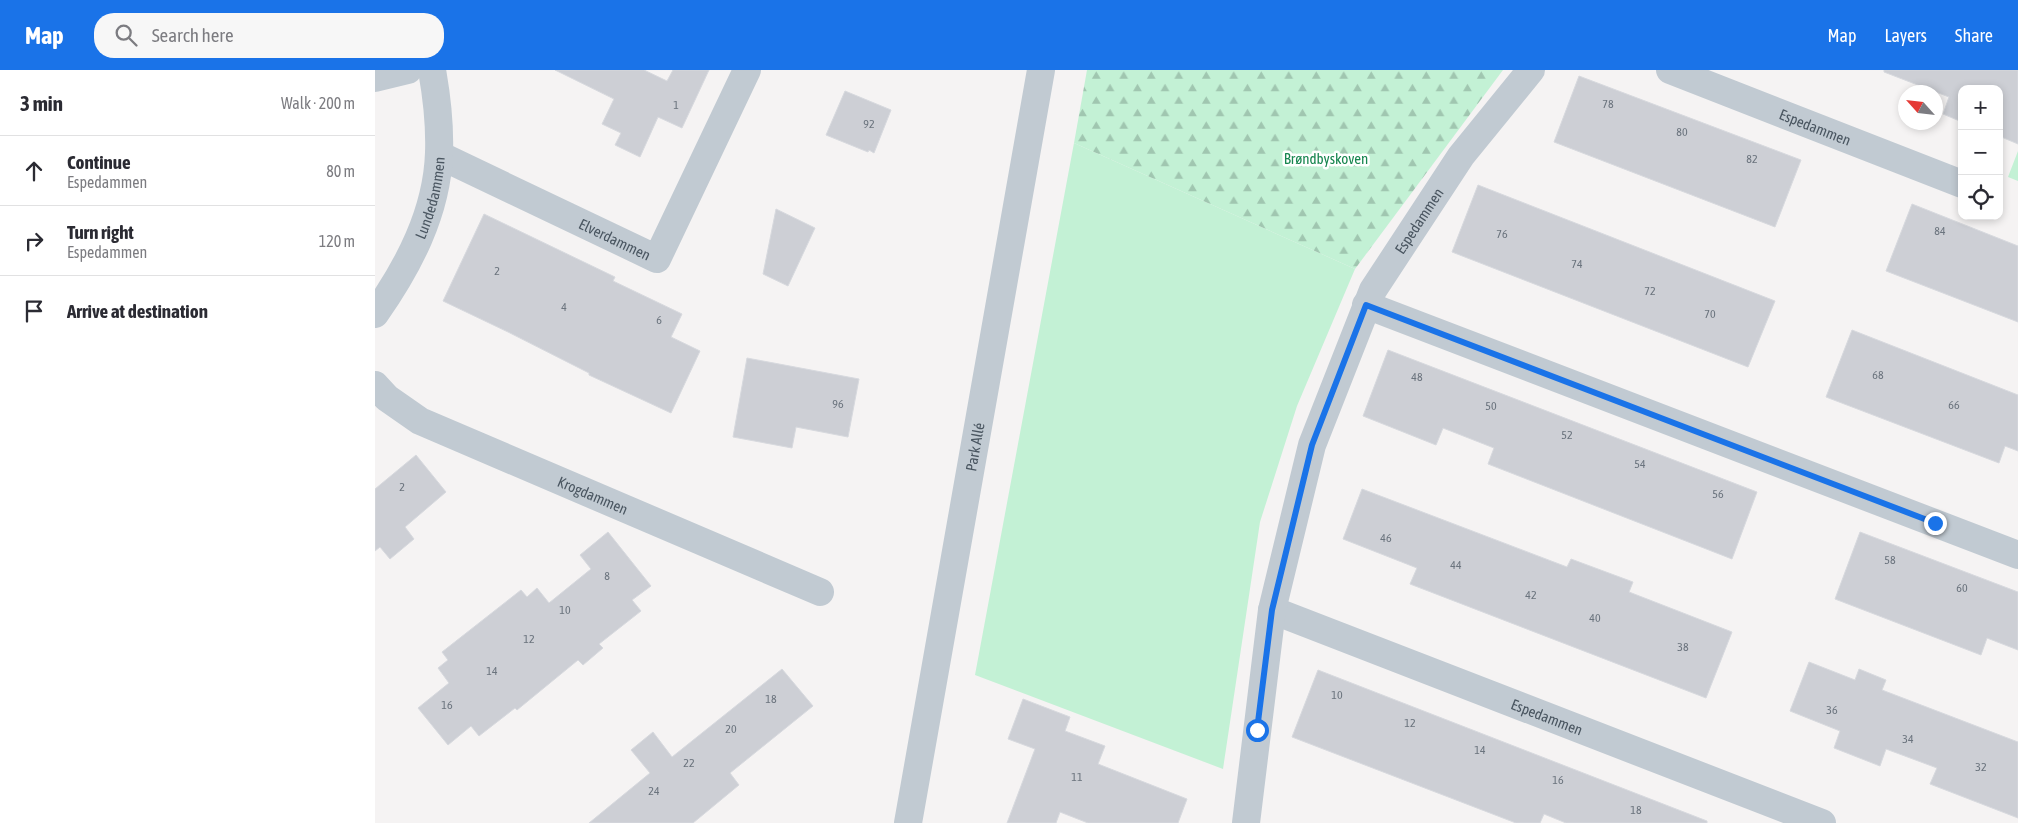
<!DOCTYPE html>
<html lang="en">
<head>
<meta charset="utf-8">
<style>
	body { margin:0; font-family:"Asap Condensed",sans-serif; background:#f7f7f7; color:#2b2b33 }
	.controls { position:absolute; right:15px; top:15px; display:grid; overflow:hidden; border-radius:10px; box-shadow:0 2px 8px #0003 }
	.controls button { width:45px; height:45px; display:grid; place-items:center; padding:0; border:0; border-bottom:1px solid #e1e1e2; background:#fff; color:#2b2b33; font:25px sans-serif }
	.compass { position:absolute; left:1523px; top:15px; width:45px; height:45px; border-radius:50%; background:#fff; box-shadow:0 2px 8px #0003; rotate:297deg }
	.stop { position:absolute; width:15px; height:15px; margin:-11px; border:4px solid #1a73e8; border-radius:50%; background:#fff }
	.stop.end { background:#1a73e8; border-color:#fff; box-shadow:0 1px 5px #0008 }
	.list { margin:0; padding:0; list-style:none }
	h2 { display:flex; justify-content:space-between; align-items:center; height:65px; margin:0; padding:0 20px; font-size:21px }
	h2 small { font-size:16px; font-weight:400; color:#7c7c81 }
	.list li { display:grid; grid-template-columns:32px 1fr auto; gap:15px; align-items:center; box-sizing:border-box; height:70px; padding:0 20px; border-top:1px solid #e1e1e2 }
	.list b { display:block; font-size:19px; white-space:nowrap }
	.list p { margin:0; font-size:16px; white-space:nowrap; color:#7c7c81 }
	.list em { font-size:16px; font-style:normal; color:#7c7c81 }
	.icon { flex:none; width:28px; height:28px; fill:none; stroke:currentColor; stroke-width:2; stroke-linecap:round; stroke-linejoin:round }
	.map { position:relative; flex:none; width:1643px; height:753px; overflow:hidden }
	header { display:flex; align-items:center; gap:30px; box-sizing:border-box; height:70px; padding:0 25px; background:#1a73e8; color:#fff }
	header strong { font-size:24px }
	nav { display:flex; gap:28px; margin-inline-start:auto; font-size:18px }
	.search { width:350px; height:45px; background:#f7f7f7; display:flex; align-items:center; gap:12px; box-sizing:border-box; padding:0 18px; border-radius:20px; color:#7c7c81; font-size:19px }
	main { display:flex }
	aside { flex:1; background:#fff }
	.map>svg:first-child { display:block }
	.green { fill:#c3f1d5 }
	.forest { fill:url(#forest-firs) }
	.building { fill:#cdcfd5; stroke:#d7d9de }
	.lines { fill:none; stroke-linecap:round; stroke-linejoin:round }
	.minor { stroke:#c1cad2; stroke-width:28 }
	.route { stroke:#1a73e8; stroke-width:6 }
	.labels { text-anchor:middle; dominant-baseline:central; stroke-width:5; stroke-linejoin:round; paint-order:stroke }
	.number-label { font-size:12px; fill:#6b747e }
	.street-label { font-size:15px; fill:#4a5661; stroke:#fff }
	.park-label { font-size:15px; fill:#17864f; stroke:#fff }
</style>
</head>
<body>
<header>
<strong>Map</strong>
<div class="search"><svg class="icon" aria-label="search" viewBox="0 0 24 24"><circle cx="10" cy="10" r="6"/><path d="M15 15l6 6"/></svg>Search here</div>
<nav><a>Map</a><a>Layers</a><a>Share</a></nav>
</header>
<main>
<aside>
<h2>3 min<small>Walk · 200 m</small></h2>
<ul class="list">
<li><svg class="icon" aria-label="ahead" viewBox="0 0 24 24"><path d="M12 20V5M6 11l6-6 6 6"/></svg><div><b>Continue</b><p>Espedammen</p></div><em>80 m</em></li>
<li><svg class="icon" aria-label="right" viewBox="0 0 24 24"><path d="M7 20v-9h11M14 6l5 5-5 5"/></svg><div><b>Turn right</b><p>Espedammen</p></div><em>120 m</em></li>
<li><svg class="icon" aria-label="arrive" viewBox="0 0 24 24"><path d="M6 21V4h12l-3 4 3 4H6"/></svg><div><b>Arrive at destination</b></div></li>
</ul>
</aside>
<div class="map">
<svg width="1643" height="753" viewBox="0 0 1643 753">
	<defs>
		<pattern id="forest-firs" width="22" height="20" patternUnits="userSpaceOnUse" patternTransform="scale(1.25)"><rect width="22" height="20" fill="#c3f1d5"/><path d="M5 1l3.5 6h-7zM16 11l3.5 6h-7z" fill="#a0c6b0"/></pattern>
	</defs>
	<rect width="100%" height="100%" fill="#f5f3f3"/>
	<path class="green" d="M 699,73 L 980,199 L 922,336 L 885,452 L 848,699 L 600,605 Z
		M 1643,81 L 1643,111 L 1633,107 Z"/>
	<path class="forest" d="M 712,0 L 1128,0 L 980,199 L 699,73 Z"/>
	<path class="building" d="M 180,0 L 269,0 L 292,11 L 298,0 L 334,0 L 307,58 L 283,47 L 265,87 L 240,75 L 246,63 L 227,54 L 239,29 Z
		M 1509,0 L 1643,0 L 1643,74 L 1624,66 L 1624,19 L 1587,19 L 1587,52 L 1568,44 L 1574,27 L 1509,2 Z
		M 1204,6 L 1426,90 L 1400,157 L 1179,72 Z
		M 470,21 L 516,40 L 499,83 L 494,80 L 493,82 L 451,65 Z
		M 1103,115 L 1400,231 L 1373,297 L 1077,182 Z
		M 1537,134 L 1643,176 L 1643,252 L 1511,201 Z
		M 401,139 L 440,158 L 413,216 L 388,204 Z
		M 109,144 L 240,207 L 238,211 L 307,244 L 296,267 L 325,281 L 296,343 L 214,305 L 214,303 L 133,262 L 68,231 Z
		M 1477,260 L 1643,325 L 1643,381 L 1630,376 L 1624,393 L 1451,327 Z
		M 1013,280 L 1382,422 L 1357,489 L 1113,394 L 1119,378 L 1068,358 L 1061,375 L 988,346 Z
		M 372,288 L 484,309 L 473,367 L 421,357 L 417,378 L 358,367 Z
		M 41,385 L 71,422 L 30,457 L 39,469 L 15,489 L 5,477 L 0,481 L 0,419 Z
		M 987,419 L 1192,497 L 1196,489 L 1258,512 L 1254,522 L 1357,562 L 1331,628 L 1035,514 L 1042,498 L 968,469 Z
		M 233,462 L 276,516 L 257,530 L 266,541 L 224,574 L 228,578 L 208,595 L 203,590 L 142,640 L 140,638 L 104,666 L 96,656 L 73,675 L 43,638 L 74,613 L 63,598 L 73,590 L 67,582 L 146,520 L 152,527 L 162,518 L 174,533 L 216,499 L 205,485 Z
		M 1485,462 L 1643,522 L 1643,580 L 1612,568 L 1606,585 L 1460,529 Z
		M 1434,592 L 1480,610 L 1484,599 L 1511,610 L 1507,620 L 1643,672 L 1643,748 L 1555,714 L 1562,698 L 1511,679 L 1505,696 L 1459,678 L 1465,661 L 1415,641 Z
		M 407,599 L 438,636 L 355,703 L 364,715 L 318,753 L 214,753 L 275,703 L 256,680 L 278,662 L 297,687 Z
		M 943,600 L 1332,751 L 1332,753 L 1191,753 L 1169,744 L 1165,753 L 1141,753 L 917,667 Z
		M 648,629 L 695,647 L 690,661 L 730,676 L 723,694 L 812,729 L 803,753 L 713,753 L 685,742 L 681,753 L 632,753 L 660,679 L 633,669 Z"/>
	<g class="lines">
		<g class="minor">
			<path id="s1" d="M 1295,0 L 1587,114"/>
			<path d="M 0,8 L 33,0"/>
			<path id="s2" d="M 64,85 L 282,189 L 372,0"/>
			<path d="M 991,235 L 1643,485"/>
			<path id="s3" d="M 0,244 C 33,197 62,143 64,83 C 65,55 62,28 57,0"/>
			<path id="s4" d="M 0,315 L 12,328 L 45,351 L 445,522"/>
			<path id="s5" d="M 897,540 L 1447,753"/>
			<path id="s6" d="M 533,753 L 666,0"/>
			<path id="s7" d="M 871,753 L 897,540 L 937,375 L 998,220 L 1086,86 L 1156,0"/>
		</g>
	</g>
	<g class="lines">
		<path class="route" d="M 882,660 L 897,540 L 937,375 L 991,235 L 1560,453"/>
	</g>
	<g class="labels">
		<g class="number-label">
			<text x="1233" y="34">78</text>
			<text x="301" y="35">1</text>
			<text x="494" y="54">92</text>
			<text x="1307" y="62">80</text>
			<text x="1377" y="89">82</text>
			<text x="1565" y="161">84</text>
			<text x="1127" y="164">76</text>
			<text x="1202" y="194">74</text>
			<text x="122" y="201">2</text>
			<text x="1275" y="221">72</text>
			<text x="189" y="237">4</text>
			<text x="1335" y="244">70</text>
			<text x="284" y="250">6</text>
			<text x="1503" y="305">68</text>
			<text x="1042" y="307">48</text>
			<text x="463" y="334">96</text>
			<text x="1579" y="335">66</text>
			<text x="1116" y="336">50</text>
			<text x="1192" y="365">52</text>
			<text x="1265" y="394">54</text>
			<text x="27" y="417">2</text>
			<text x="1343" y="424">56</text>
			<text x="1011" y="468">46</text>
			<text x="1515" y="490">58</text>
			<text x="1081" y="495">44</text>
			<text x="232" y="506">8</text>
			<text x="1587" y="518">60</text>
			<text x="1156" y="525">42</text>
			<text x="190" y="540">10</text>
			<text x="1220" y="548">40</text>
			<text x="154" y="569">12</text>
			<text x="1308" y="577">38</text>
			<text x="117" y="601">14</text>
			<text x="962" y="625">10</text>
			<text x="396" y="629">18</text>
			<text x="72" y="635">16</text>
			<text x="1457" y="640">36</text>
			<text x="1035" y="653">12</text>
			<text x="356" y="659">20</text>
			<text x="1533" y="669">34</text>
			<text x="1105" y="680">14</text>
			<text x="314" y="693">22</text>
			<text x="1606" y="697">32</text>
			<text x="702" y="707">11</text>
			<text x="1183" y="710">16</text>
			<text x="279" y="721">24</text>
			<text x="1261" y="740">18</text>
		</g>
		<g class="street-label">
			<text stroke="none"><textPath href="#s1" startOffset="156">Espedammen</textPath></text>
			<text stroke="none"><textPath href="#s3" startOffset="130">Lundedammen</textPath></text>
			<text stroke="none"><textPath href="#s7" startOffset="634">Espedammen</textPath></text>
			<text stroke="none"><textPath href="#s2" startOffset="195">Elverdammen</textPath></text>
			<text stroke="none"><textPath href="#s6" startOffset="382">Park Allé</textPath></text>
			<text stroke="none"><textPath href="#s4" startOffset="246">Krogdammen</textPath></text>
			<text stroke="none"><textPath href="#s5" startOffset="295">Espedammen</textPath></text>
		</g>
		<g class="park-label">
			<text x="951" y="88">Brøndbyskoven</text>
		</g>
	</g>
</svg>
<div class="controls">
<button>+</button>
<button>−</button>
<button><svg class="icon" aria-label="locate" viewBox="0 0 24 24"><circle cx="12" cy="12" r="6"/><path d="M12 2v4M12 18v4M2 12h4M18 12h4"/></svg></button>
</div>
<svg class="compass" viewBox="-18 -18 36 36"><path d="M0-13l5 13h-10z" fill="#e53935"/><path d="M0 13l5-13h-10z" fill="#7c7c81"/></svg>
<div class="stop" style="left:882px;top:660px"></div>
<div class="stop end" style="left:1560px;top:453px"></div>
</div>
</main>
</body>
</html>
